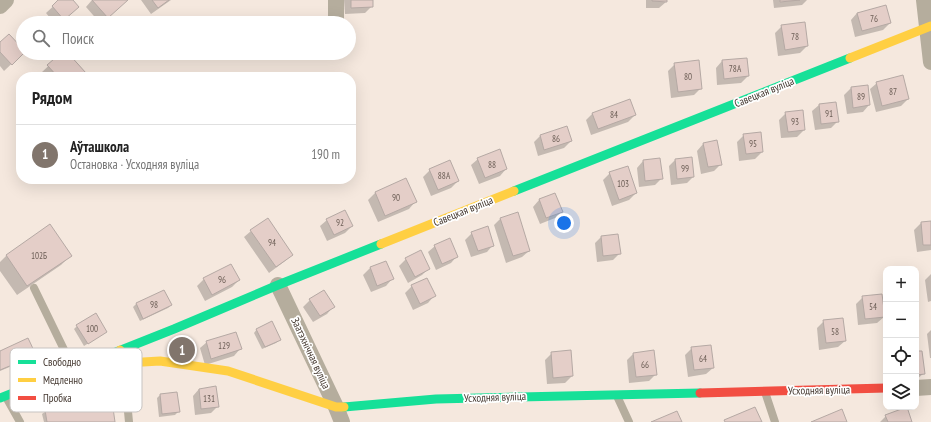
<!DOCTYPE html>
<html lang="ru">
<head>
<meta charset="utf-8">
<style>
	body { margin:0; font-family:"PT Sans Narrow",sans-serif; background:#f6f6f6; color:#222 }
	.controls { position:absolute; right:12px; bottom:12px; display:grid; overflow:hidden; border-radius:8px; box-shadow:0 4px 16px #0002 }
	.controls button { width:36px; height:36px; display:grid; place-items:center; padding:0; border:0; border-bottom:1px solid #e0e0e0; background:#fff; color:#222; font:20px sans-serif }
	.you { position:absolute; left:564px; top:223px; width:14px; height:14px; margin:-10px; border:3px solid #fff; border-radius:50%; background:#1a73e8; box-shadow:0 0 0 6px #1a73e833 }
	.badge { display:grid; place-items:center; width:26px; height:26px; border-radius:50%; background:#81756c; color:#fff; font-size:13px; font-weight:700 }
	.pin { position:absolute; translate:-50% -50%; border:2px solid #fff; box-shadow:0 1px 4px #0006 }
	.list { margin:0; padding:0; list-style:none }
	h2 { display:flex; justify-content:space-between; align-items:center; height:52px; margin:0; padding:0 16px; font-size:17px }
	h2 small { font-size:13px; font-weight:400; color:#767676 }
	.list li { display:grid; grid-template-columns:26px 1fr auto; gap:12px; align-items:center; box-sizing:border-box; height:60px; padding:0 16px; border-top:1px solid #e0e0e0 }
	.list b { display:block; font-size:15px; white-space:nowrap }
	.list p { margin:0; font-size:13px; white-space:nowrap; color:#767676 }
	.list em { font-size:13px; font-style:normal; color:#767676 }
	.icon { flex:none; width:22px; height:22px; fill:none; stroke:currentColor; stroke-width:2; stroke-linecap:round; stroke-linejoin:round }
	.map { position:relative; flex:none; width:931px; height:422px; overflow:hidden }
	.search { position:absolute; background:#fff; box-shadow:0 4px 16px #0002; left:16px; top:16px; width:340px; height:44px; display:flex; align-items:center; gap:10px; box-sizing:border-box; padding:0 14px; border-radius:22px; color:#767676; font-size:15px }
	.panel { position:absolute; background:#fff; box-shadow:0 4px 16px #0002; left:16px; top:72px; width:340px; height:112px; border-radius:16px }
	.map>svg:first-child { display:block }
	.shadow { fill:#0003 }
	.building { fill:#e4cec8; stroke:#b5a9a4 }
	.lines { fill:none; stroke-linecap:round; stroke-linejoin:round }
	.lane { stroke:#b5ad9d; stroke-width:8 }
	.street { stroke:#b5ad9d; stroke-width:16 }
	.fast { stroke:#16e098; stroke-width:9 }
	.slow { stroke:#ffcf43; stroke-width:9 }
	.jam { stroke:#f24e42; stroke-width:9 }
	.labels { text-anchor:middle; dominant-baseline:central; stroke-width:3.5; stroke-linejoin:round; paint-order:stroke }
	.number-label { font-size:9px; fill:#6b5d55 }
	.street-label { font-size:11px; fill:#43372f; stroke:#fff }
	.key { fill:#fff; stroke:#c7c3c1; stroke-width:1 }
	.key-label { font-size:11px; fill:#43372f }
</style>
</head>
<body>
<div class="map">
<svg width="931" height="422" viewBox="0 0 931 422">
	<rect width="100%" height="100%" fill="#f5e8de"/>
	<path class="shadow" d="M 60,0 L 72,0 L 71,13 L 60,23 L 54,23 L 46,13 Z
		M 92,0 L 127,0 L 102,23 L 100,23 L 86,7 Z
		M 141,0 L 171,0 L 151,14 Z
		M 344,0 L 372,0 L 372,6 L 365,13 L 345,14 Z
		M 646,0 L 666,0 L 666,2 L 659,8 L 646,8 Z
		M 773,0 L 807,0 L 802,5 L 774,8 Z
		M 857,13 L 890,23 L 883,30 L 855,37 L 851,20 Z
		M 782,26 L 807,46 L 800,53 L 778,56 L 775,33 Z
		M 0,44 L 23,51 L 23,53 L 4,71 L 0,66 Z
		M 62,53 L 67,53 L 80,77 L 45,77 L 41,73 Z
		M 722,61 L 748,76 L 741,83 L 717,85 L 716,68 Z
		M 675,64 L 701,88 L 694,95 L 671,98 L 668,71 Z
		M 877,83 L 908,99 L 901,106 L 876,112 L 870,89 Z
		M 851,88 L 869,105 L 863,112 L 847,114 L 844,95 Z
		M 819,105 L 837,122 L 831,128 L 815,130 L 812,111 Z
		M 786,113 L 804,130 L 797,137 L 781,138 L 779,120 Z
		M 592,114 L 635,115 L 628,122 L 591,135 L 586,120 Z
		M 744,135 L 762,152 L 755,159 L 739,161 L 737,142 Z
		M 540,136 L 571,141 L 564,148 L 538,156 L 534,142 Z
		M 703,144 L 721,164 L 714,171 L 701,174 L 697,151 Z
		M 478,159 L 506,169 L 500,176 L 479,184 L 471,165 Z
		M 675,160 L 693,177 L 687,183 L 671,185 L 669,166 Z
		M 643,161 L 662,178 L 655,185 L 639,187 L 637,168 Z
		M 430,170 L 458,181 L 451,188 L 431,196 L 423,177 Z
		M 610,173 L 636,193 L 629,200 L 612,206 L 603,180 Z
		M 406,180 L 415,202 L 409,209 L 378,222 L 368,200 L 375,193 Z
		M 539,200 L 561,212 L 555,218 L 540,224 L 533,207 Z
		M 501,218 L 529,251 L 522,257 L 506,263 L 494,225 Z
		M 327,220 L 352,226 L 345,233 L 327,241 L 320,226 Z
		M 931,222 L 931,250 L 917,252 L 914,230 L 921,223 Z
		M 50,226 L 71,255 L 61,265 L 17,295 L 0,271 L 0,262 L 6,256 Z
		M 251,231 L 292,255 L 285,261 L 269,273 L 244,237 Z
		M 472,233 L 493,245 L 487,252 L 471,257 L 465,240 Z
		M 601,237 L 620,253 L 613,260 L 597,262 L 595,243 Z
		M 435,246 L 457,256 L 451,263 L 436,270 L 428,252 Z
		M 406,259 L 429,268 L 422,275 L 408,283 L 399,266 Z
		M 385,262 L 392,279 L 386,286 L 371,292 L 363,275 L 370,268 Z
		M 931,274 L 931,301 L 928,302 L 925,280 Z
		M 204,279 L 239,280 L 232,287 L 205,301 L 197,286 Z
		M 412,286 L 434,296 L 428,303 L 413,310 L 405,293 Z
		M 164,291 L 171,305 L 168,308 L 140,321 L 133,307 L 136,304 Z
		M 863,297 L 884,317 L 877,323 L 858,325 L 856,304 Z
		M 310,300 L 333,307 L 327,314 L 313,322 L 303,307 Z
		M 824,321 L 845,341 L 838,347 L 819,350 L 817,328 Z
		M 77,326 L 106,332 L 84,346 L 74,329 Z
		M 257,329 L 279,340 L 276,343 L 262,349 L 254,333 Z
		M 931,330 L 931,358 L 930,358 L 927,334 Z
		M 207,342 L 240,349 L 234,356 L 205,365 L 200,348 Z
		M 692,348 L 713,368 L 706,374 L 688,377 L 685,355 Z
		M 0,352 L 34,355 L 31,358 L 0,371 Z
		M 916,352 L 924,373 L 916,380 Z
		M 552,353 L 572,376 L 565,383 L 547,384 L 545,360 Z
		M 633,354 L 656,374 L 649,381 L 629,383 L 627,360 Z
		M 199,389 L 218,406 L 211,413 L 195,415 L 193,396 Z
		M 160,395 L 179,411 L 175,415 L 159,417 L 157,398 Z
		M 46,411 L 114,422 L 44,422 L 42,414 Z
		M 886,416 L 911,422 L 880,422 Z"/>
	<path class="building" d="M 58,0 L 73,0 L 79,7 L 64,20 L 52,6 Z
		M 92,0 L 128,0 L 108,18 Z
		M 152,0 L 169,0 L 158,8 Z
		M 351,0 L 373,0 L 373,7 L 351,8 Z
		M 652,0 L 667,0 L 667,2 L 652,1 Z
		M 780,0 L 800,0 L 780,2 Z
		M 886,5 L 891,23 L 862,31 L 857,13 Z
		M 805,22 L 808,46 L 785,50 L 781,25 Z
		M 9,34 L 23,49 L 23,53 L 24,53 L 12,65 L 0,52 L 0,42 Z
		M 61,53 L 68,53 L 86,73 L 81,77 L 58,77 L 47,65 Z
		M 747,58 L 749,76 L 724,79 L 722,60 Z
		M 699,60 L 702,89 L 678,92 L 674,63 Z
		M 903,75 L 909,99 L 882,106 L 876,82 Z
		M 868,85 L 870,105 L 853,108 L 851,87 Z
		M 630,99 L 636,115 L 598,129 L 592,113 Z
		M 836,102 L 839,122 L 821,124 L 819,104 Z
		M 803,110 L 805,130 L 788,132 L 785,112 Z
		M 567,126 L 572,141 L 544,150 L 540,135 Z
		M 761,132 L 763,152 L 746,154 L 743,134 Z
		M 717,140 L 722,165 L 708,167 L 703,143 Z
		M 500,149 L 507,169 L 485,178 L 477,158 Z
		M 692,157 L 694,177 L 677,179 L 675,159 Z
		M 660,158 L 663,179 L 645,181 L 643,160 Z
		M 450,160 L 459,181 L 438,190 L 429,169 Z
		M 628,166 L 637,193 L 619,200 L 609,172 Z
		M 406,178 L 417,202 L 385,216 L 375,192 Z
		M 555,193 L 563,212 L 546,218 L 539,199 Z
		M 345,210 L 353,226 L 334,235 L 326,219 Z
		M 518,212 L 530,251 L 513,256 L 500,218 Z
		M 268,218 L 293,255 L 276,267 L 250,230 Z
		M 931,221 L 931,245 L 923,245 L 921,222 Z
		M 50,224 L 72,256 L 27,286 L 6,255 Z
		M 488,226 L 494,246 L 478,251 L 471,232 Z
		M 618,234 L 621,254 L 603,256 L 601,236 Z
		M 450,238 L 458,257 L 442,264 L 434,245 Z
		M 421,250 L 430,269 L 415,277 L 405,258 Z
		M 386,261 L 394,279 L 377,286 L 370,267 Z
		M 231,264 L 240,280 L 212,295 L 203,278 Z
		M 427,278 L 436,296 L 420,304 L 411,285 Z
		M 164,290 L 172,305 L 143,319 L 136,303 Z
		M 324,290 L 335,307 L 320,316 L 309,299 Z
		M 882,294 L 885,317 L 865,319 L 862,296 Z
		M 96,313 L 107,332 L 88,344 L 76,325 Z
		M 843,318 L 846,341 L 826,343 L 823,320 Z
		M 272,321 L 281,340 L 265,347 L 256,329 Z
		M 236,332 L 242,349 L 211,359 L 206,341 Z
		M 28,338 L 36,355 L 0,370 L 0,351 Z
		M 711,345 L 714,368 L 694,370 L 691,347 Z
		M 571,350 L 573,376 L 553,378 L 551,352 Z
		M 654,350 L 657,375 L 636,377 L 633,353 Z
		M 916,351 L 922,351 L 925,374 L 916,375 Z
		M 216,386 L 219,407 L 201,409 L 199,389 Z
		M 177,392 L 180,412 L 162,414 L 160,394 Z
		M 112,401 L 115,422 L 47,422 L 45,410 Z
		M 755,407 L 762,422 L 725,422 L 724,420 Z
		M 907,407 L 912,422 L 888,422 L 885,415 Z
		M 842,409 L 847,422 L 811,422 Z
		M 677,411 L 682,422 L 651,422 Z"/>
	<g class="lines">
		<path class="lane" d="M 34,288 L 73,368
			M 126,364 L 127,401 L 129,422
			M 765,392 L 775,422
			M 617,396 L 629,422
			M 6,397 L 20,422"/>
		<path class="street" d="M 336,0 L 336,23
			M 924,0 L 931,62
			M 0,6 L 6,0
			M 278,285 L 336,407 L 342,422
			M 916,388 L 931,387"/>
		<path class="fast" d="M 514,191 L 850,58
			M 0,398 L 174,329 L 278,285 L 381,244
			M 344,407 L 436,399 L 700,393"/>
		<path class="slow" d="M 850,58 L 931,26
			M 381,244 L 514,191
			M 120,350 L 126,363 L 160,361 L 228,371 L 336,407 L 344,407"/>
		<path class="jam" d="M 700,393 L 886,388"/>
	</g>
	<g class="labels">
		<g class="number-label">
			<text x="874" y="18">76</text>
			<text x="795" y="36">78</text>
			<text x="735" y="68">78А</text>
			<text x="688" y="76">80</text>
			<text x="893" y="91">87</text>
			<text x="861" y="96">89</text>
			<text x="829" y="113">91</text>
			<text x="614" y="114">84</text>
			<text x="795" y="121">93</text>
			<text x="556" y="138">86</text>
			<text x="753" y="143">95</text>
			<text x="492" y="164">88</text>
			<text x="685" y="168">99</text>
			<text x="444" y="175">88А</text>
			<text x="623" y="183">103</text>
			<text x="396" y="197">90</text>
			<text x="340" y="222">92</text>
			<text x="272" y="242">94</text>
			<text x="39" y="255">102Б</text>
			<text x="222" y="279">96</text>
			<text x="154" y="304">98</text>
			<text x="873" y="306">54</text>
			<text x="92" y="328">100</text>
			<text x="835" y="331">58</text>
			<text x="224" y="345">129</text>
			<text x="703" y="358">64</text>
			<text x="645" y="364">66</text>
			<text x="209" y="398">131</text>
		</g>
		<g class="street-label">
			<text transform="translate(764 92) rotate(-22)">Савецкая вуліца</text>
			<text transform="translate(463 211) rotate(-22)">Савецкая вуліца</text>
			<text transform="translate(311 353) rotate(65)">Заатэхнічная вуліца</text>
			<text transform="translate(819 390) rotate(-1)">Усходняя вуліца</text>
			<text transform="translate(495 397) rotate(-2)">Усходняя вуліца</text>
		</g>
	</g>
	<rect x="10" y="348" width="132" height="64" rx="6" class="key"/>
	<rect x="18" y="360" width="18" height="4" fill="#16e098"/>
	<rect x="18" y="378" width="18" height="4" fill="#ffcf43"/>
	<rect x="18" y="396" width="18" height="4" fill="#f24e42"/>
	<g class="key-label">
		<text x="43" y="366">Свободно</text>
		<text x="43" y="384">Медленно</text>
		<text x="43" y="402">Пробка</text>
	</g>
</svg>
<div class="controls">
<button>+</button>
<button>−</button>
<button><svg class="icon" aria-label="locate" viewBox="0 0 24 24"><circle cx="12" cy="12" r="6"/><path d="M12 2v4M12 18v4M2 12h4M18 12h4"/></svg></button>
<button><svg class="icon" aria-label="layers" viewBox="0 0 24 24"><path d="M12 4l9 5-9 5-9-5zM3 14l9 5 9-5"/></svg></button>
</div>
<div class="you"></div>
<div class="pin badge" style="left:182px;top:350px">1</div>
<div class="search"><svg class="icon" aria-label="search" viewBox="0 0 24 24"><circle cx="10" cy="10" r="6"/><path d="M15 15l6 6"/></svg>Поиск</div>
<section class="panel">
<h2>Рядом<small></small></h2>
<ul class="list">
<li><span class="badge">1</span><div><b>Аўташкола</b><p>Остановка · Усходняя вуліца</p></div><em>190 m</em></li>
</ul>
</section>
</div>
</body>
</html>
